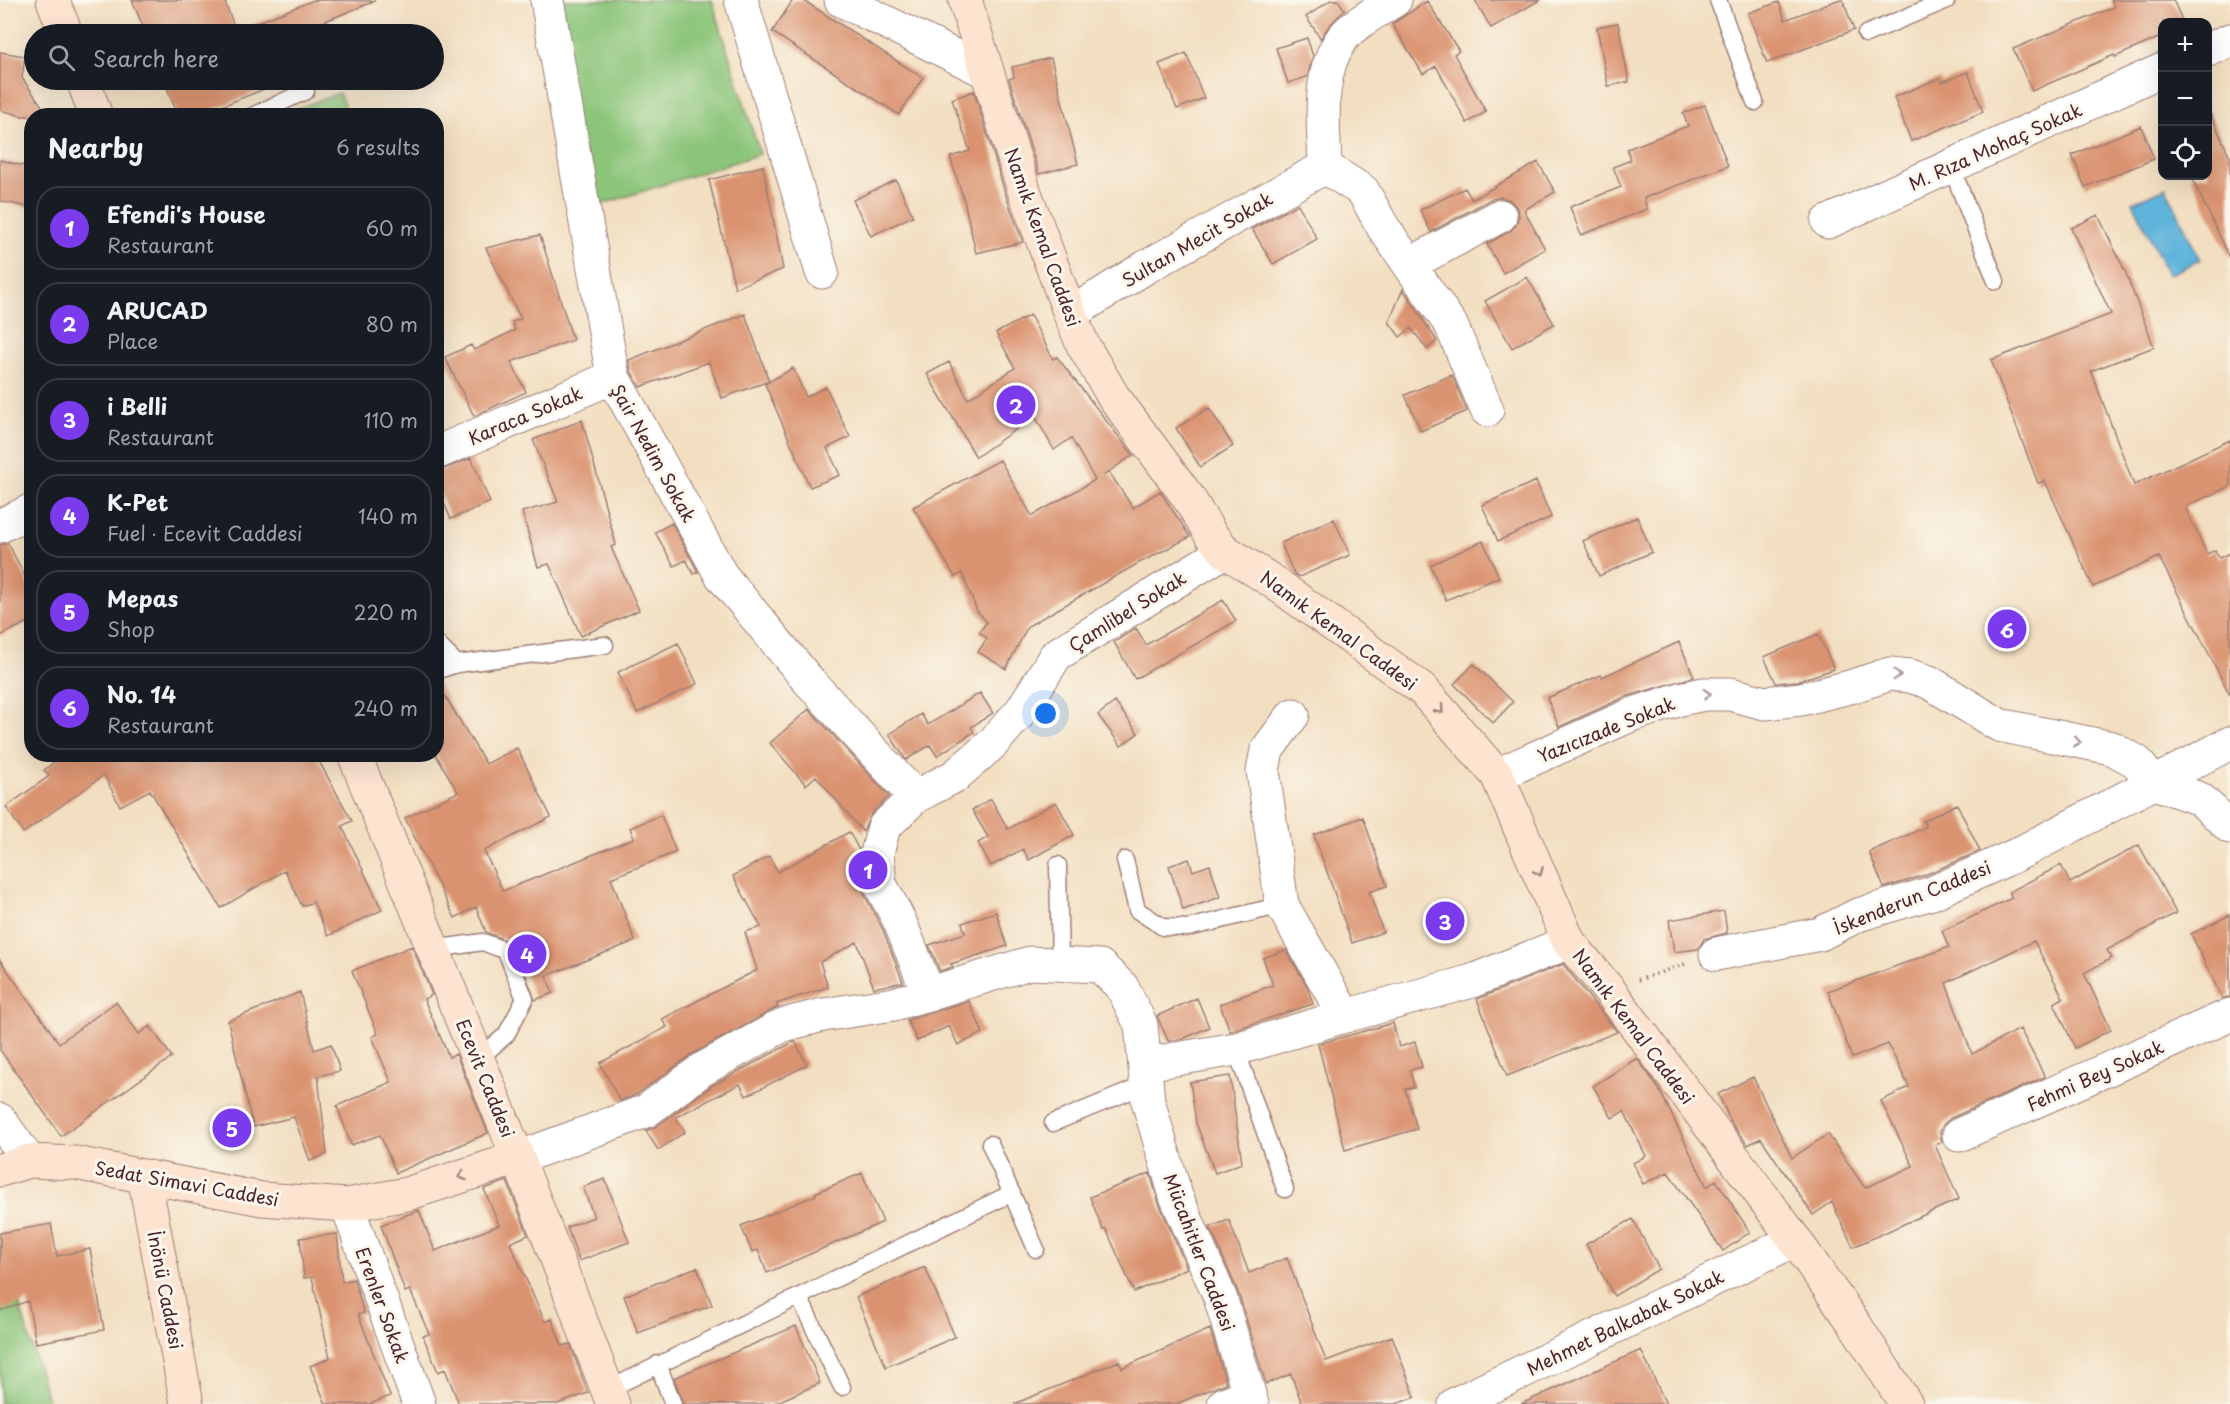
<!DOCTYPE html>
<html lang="en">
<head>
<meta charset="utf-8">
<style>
	body { margin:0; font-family:"Playpen Sans",sans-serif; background:#20242c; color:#f1f3f6 }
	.controls { position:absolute; right:18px; top:18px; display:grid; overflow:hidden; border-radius:12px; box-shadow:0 6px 24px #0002 }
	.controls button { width:54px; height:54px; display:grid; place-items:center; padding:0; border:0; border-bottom:2px solid #363941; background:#171b24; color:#f1f3f6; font:30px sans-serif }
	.you { position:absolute; left:1046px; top:714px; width:21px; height:21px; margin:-15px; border:4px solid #fff; border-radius:50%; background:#1a73e8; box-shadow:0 0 0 9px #1a73e833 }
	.badge { display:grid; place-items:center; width:39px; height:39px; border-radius:50%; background:#7c3aed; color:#fff; font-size:20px; font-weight:700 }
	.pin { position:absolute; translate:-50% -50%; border:3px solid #fff; box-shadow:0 2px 6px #0006 }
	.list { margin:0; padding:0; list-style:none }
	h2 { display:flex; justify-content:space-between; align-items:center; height:78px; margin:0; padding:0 24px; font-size:26px }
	h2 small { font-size:20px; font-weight:400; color:#9ea1a6 }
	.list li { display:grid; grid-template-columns:39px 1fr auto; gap:18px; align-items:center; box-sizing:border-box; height:84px; margin:0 12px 12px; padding:0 12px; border:2px solid #363941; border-radius:24px }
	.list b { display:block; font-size:22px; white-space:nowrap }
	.list p { margin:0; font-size:20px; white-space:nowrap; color:#9ea1a6 }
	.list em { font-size:20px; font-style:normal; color:#9ea1a6 }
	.icon { flex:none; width:33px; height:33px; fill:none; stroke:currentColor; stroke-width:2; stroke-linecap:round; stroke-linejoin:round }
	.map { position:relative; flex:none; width:2230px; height:1404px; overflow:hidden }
	.search { position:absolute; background:#171b24; box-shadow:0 6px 24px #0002; left:24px; top:24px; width:420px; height:66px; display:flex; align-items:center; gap:15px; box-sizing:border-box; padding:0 21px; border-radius:33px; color:#9ea1a6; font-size:22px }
	.panel { position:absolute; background:#171b24; box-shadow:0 6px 24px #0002; left:24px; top:108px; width:420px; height:654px; border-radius:24px }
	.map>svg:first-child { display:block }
	.green { fill:#8bc579; stroke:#6a7252; stroke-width:1.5 }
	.water { fill:#5eb4db; stroke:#546a83; stroke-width:1.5 }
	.building { fill:#da9370 }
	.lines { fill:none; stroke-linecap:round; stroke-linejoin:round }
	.lane-casing { stroke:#9e7e76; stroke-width:19 }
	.street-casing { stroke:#9e7e76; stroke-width:35 }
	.secondary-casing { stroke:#9e7e76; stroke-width:35 }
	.path { stroke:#9e7e76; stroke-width:4; stroke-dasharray:1.5 4.5; stroke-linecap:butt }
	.lane { stroke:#fff; stroke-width:16 }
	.street { stroke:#fff; stroke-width:33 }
	.secondary { stroke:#fde4d1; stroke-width:33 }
	.oneway { stroke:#ae9aa0 }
	.oneway2 { stroke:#a4827e }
	.labels { text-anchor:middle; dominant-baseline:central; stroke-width:6; stroke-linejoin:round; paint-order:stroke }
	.street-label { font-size:18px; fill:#4a1f2b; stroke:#fbf7ec }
</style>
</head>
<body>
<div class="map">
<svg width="2230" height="1404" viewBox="0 0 2230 1404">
	<rect width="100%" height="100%" fill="#fbf7ec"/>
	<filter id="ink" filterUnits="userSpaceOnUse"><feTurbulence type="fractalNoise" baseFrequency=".0167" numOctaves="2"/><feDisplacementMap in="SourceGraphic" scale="12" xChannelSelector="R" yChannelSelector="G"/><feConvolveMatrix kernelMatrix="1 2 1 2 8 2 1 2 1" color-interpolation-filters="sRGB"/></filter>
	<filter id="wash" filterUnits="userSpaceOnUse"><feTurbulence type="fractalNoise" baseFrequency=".008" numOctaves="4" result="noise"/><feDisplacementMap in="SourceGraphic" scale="24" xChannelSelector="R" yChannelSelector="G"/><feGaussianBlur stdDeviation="1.35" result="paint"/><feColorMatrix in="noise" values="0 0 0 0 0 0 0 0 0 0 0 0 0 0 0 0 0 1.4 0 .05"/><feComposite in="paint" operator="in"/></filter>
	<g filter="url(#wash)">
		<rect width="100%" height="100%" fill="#f2dec0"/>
		<path class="green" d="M 552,0 L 712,0 L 760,154 L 584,210 Z
			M 339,93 L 348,115 L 280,115 Z
			M 0,1239 L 49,1404 L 0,1404 Z"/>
		<path class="water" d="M 2166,188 L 2200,260 L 2168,275 L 2133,202 Z"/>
		<g id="blocks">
			<path class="building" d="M 132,0 L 224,0 L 236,31 L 314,0 L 375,1 L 318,24 L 322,34 L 146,34 Z
				M 793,0 L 803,0 L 923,78 L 899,115 L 772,32 Z
				M 1331,0 L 1338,0 L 1345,10 L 1328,27 L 1321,39 L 1306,17 Z
				M 1475,0 L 1540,0 L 1491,28 Z
				M 1837,0 L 1843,0 L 1854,30 L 1767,63 L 1748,13 L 1779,2 L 1785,20 Z
				M 2111,0 L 2173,0 L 2183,22 L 2163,22 L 2163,36 L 2115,57 L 2114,55 L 2032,91 L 2013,49 L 2114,7 Z
				M 1427,1 L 1459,51 L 1454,54 L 1486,112 L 1467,123 L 1436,66 L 1423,74 L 1392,24 Z
				M 1618,23 L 1629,82 L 1608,86 L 1597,27 Z
				M 1307,38 L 1313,56 L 1307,77 L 1288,83 L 1276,48 Z
				M 0,52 L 25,56 L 22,78 L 49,116 L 22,116 L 0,110 Z
				M 1186,53 L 1204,98 L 1177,109 L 1159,64 Z
				M 1051,58 L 1078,164 L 1039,174 L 1009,79 L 1014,77 L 1012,67 Z
				M 1968,72 L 1983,112 L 1911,141 L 1894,97 L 1940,78 L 1942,82 Z
				M 164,80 L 284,80 L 284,81 L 197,116 L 178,116 Z
				M 974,91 L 1006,196 L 1023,242 L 976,253 L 964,200 L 950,157 L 970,151 L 952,99 Z
				M 1705,105 L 1728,166 L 1644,198 L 1647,209 L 1581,235 L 1570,207 L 1621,187 L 1613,167 L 1631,160 L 1627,149 L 1688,126 L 1683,113 Z
				M 2208,109 L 2230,157 L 2230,258 L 2191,176 L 2208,176 Z
				M 2141,126 L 2154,159 L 2085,187 L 2072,155 Z
				M 0,160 L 32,168 L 32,208 L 0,201 Z
				M 1538,162 L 1555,192 L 1524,210 L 1545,249 L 1503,273 L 1487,244 L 1509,232 L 1516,225 L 1519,216 L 1516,207 L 1510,200 L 1501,197 L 1491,199 L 1431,232 L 1420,210 L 1465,188 L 1472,200 Z
				M 763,166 L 783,269 L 735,288 L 709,180 Z
				M 896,180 L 913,216 L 871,236 L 853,200 Z
				M 1298,204 L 1317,239 L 1273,264 L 1252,229 Z
				M 2098,215 L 2125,271 L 2154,347 L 2091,371 L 2134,485 L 2230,440 L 2230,486 L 2185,507 L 2207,554 L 2215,550 L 2219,558 L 2230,553 L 2230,695 L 2159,557 L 2093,587 L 2045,481 L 2038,483 L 1991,360 L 2111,314 L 2071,228 Z
				M 540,235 L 573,340 L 511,362 L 526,392 L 474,416 L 445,357 L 471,345 L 474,350 L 515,330 L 512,322 L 521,319 L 486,248 Z
				M 1527,277 L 1554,324 L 1512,348 L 1485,301 Z
				M 1403,289 L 1437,341 L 1427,349 L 1411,328 L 1400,337 L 1389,322 Z
				M 745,314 L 769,381 L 722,398 L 709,362 L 640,387 L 631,371 L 629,360 Z
				M 1030,315 L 1053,359 L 1057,357 L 1133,455 L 1104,475 L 1109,472 L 1133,508 L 1160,491 L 1190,537 L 1137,564 L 1028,626 L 1006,669 L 978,652 L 987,638 L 979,632 L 987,622 L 977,611 L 962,573 L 955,577 L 913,507 L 1000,460 L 1032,516 L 1095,480 L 1071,438 L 1054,450 L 1035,416 L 976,457 L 927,374 L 949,362 L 968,399 L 1015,368 L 996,333 Z
				M 793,368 L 806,397 L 826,387 L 850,437 L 827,448 L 840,475 L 810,487 L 765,384 Z
				M 1452,375 L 1467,411 L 1421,431 L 1405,395 Z
				M 1209,408 L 1233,446 L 1200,467 L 1176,428 Z
				M 582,420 L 616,545 L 611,547 L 639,610 L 581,636 L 549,564 L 538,567 L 522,512 L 558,502 L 533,440 Z
				M 471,458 L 490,502 L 451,519 L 436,485 L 436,472 Z
				M 1536,481 L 1551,517 L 1498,541 L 1482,505 Z
				M 1637,517 L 1652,552 L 1599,576 L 1583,541 Z
				M 1334,519 L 1350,555 L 1299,577 L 1294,574 L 1281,543 Z
				M 672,523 L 698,572 L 694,574 L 686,560 L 674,566 L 655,532 Z
				M 1483,541 L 1499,577 L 1446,600 L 1430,565 Z
				M 8,543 L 32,590 L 32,620 L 0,636 L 0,545 Z
				M 1223,600 L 1236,621 L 1135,679 L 1114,642 L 1136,628 L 1146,645 Z
				M 1818,634 L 1834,669 L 1798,681 L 1776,683 L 1764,657 Z
				M 1679,642 L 1694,677 L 1625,697 L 1559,727 L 1547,698 L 1601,675 L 1602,677 Z
				M 678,643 L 697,684 L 637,713 L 618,672 Z
				M 1474,664 L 1513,702 L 1493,723 L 1454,684 Z
				M 436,681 L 486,764 L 517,748 L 551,817 L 484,851 L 503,891 L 634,838 L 630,828 L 661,815 L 676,852 L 611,878 L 635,941 L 546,976 L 553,993 L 535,1000 L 514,944 L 486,932 L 476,907 L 455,918 L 405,818 L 458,792 L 436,755 Z
				M 980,693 L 993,713 L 971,727 L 974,732 L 937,756 L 930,745 L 906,760 L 889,734 L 921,714 L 928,725 Z
				M 1115,702 L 1138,733 L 1121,746 L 1098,715 Z
				M 809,709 L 889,796 L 871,814 L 863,832 L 816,776 L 806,785 L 770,743 Z
				M 64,754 L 315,754 L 352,821 L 342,826 L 382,910 L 328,936 L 313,902 L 302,906 L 285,870 L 221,908 L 150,790 L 120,806 L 104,775 L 23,833 L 6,807 L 49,776 L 44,770 Z
				M 991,799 L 1008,829 L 1056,802 L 1074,835 L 1029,860 L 1023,849 L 991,866 L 978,843 L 988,837 L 972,810 Z
				M 1957,804 L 1980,851 L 1925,875 L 1884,888 L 1869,852 L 1926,827 L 1923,821 Z
				M 1363,817 L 1387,886 L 1369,892 L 1383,932 L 1352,943 L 1314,835 Z
				M 849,832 L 859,850 L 859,870 L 863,892 L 883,930 L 903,982 L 874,988 L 857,942 L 820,962 L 828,987 L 776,1004 L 778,1007 L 694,1053 L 637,1094 L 620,1101 L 600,1063 L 667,1027 L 662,1019 L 757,970 L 745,932 L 761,927 L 733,876 L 769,856 L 778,872 Z
				M 2139,845 L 2176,913 L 2107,950 L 2112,958 L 2084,973 L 2111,1030 L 2075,1048 L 2054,1003 L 2063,998 L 2034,941 L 1946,983 L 1972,1054 L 2020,1029 L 2045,1077 L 1951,1118 L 1944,1124 L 1940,1132 L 1942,1142 L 1935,1145 L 1959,1199 L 1853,1247 L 1832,1202 L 1813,1215 L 1761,1138 L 1748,1145 L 1733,1126 L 1718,1094 L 1753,1077 L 1792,1158 L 1828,1134 L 1865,1188 L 1913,1166 L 1881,1101 L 1909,1087 L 1888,1044 L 1852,1058 L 1828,991 L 1949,947 L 1942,931 L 2012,898 L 2009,892 L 2061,865 L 2070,883 Z
				M 1189,859 L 1193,871 L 1210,865 L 1220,897 L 1183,910 L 1169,866 Z
				M 1724,911 L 1727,933 L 1704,939 L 1698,949 L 1674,952 L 1669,920 Z
				M 996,912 L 1007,946 L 951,964 L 953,967 L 940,971 L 929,945 L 965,933 L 962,923 Z
				M 2230,915 L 2230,997 L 2222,998 L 2191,934 Z
				M 412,946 L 432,995 L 424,999 L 449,1057 L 456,1054 L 488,1133 L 396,1173 L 380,1135 L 351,1145 L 337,1106 L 391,1082 L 372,1037 L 378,1034 L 352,971 Z
				M 1286,950 L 1307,986 L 1313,1004 L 1230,1031 L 1220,1004 L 1273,985 L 1263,958 Z
				M 0,960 L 59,1043 L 116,1002 L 139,1034 L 150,1026 L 172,1057 L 61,1136 L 0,1050 Z
				M 1563,964 L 1617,1032 L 1507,1076 L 1477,999 Z
				M 300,992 L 314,1050 L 331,1044 L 340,1071 L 318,1076 L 327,1154 L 310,1161 L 294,1117 L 253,1127 L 228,1021 Z
				M 1197,998 L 1209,1027 L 1183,1039 L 1168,1041 L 1157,1016 Z
				M 969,1001 L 983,1033 L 958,1045 L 949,1026 L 917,1041 L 907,1020 Z
				M 1393,1023 L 1399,1047 L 1415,1042 L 1422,1067 L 1410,1070 L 1414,1087 L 1405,1089 L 1417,1129 L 1345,1150 L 1318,1044 Z
				M 795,1041 L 807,1065 L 746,1096 L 740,1084 L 676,1117 L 685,1132 L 658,1150 L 646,1131 L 657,1126 L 713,1085 Z
				M 1637,1058 L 1659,1089 L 1707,1187 L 1716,1180 L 1750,1232 L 1723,1251 L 1668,1172 L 1643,1184 L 1633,1163 L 1646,1156 L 1624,1111 L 1612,1118 L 1593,1086 Z
				M 1230,1076 L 1242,1163 L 1215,1173 L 1196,1123 L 1190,1082 Z
				M 862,1173 L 883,1222 L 767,1273 L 758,1250 L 752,1252 L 741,1226 L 816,1195 L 815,1193 Z
				M 1150,1173 L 1159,1203 L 1187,1268 L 1134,1292 L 1106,1229 L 1103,1230 L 1090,1197 Z
				M 605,1179 L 629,1242 L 579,1261 L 567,1227 L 594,1217 L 583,1187 Z
				M 507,1181 L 528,1235 L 510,1243 L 545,1322 L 552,1319 L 562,1346 L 570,1344 L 588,1393 L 558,1404 L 459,1404 L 445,1369 L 438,1372 L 423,1336 L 429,1334 L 410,1290 L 405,1292 L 381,1225 L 419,1210 L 435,1251 L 499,1225 L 484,1189 Z
				M 1633,1219 L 1659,1269 L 1614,1296 L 1586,1244 Z
				M 1229,1220 L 1249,1273 L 1287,1258 L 1326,1361 L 1392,1336 L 1415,1397 L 1396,1404 L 1302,1404 L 1291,1374 L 1266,1384 L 1238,1292 L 1210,1227 Z
				M 51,1224 L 57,1256 L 90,1249 L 104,1330 L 36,1343 L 28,1301 L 0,1311 L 0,1233 Z
				M 337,1234 L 342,1282 L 354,1279 L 364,1313 L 358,1314 L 390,1396 L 370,1404 L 326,1404 L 310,1366 L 330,1358 L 312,1277 L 304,1278 L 300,1238 Z
				M 697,1267 L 712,1305 L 638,1333 L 624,1296 Z
				M 925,1267 L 955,1337 L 886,1367 L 856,1297 Z
				M 796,1326 L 820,1383 L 773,1404 L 683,1404 L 674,1378 Z
				M 1210,1329 L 1226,1383 L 1176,1404 L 1014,1404 L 1119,1361 L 1122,1368 Z
				M 1641,1350 L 1666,1404 L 1521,1404 Z"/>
		</g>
	</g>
	<g filter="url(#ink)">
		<use href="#blocks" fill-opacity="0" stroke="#9e7e76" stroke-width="1.5"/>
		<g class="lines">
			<g class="lane-casing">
				<path id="lane" d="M 1718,0 L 1755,102
					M 1866,34 L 1947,0
					M 252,116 L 306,91
					M 1951,166 L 1996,281
					M 436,643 L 457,664
					M 436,671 L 457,664 L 605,645
					M 1125,860 L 1137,910 L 1163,927 L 1188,928 L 1282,905
					M 1058,865 L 1060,964
					M 433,949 L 483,942 L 506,951 L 525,999 L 506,1035 L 478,1059
					M 1236,1049 L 1285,1189
					M 1053,1123 L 1147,1084
					M 990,1144 L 1036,1249
					M 799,1297 L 842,1387
					M 658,1364 L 673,1404
					M 607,1390 L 1012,1193"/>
			</g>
			<g class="street-casing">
				<path id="street" d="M 547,0 L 613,377 L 721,575 L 808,680 L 915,797
					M 741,0 L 822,272
					M 841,0 L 985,71
					M 2208,50 L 2230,40
					M 1325,167 L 1363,191 L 1383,227 L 1451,325 L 1487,410
					M 1325,167 C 1324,125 1316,75 1342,39 C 1354,23 1378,11 1395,0
					M 1828,222 L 2162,70
					M 1410,264 L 1500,216
					M 1070,314 L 1146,267 L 1325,167
					M 436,453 L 613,377
					M 0,526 L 32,510
					M 1293,715 L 1267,750 L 1263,771 L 1282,905 L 1345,1016
					M 1497,775 L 1631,715 L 1680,699 L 1704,694 L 1730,694 L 1765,703 L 1801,699 L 1850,687 L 1890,674 L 1910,676 L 1929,682 L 1999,725 L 2112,748 L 2137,762 L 2152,782
					M 2152,782 L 2200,799 L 2230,827
					M 1716,954 L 1820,934 L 1858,915 L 1932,893 L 2016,855 L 2230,743
					M 929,995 L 900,922 L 880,884 L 877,853 L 884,827 L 915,797 L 955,776 L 991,745 L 1022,710 L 1056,655 L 1225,551
					M 1146,1064 L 1236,1049 L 1345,1016 L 1472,981 L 1569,942
					M 0,1120 L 29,1161
					M 1959,1135 L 2230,1015
					M 518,1158 L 646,1111 L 703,1069 L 783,1025 L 823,1015 L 894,1004 L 1030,963 L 1100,966 L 1122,987 L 1141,1025 L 1148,1101 L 1176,1196 L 1220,1297 L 1252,1404
					M 347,1205 L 419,1404
					M 1224,1404 L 1249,1394
					M 1455,1404 L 1795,1240"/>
			</g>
			<g class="secondary-casing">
				<path id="secondary" d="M 53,0 L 66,34
					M 965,0 L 1024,190 L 1070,314 L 1083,345 L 1113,396 L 1188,497 L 1211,535 L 1225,551 L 1272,581 L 1422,689 L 1497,775 L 1569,942 L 1609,990 L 1795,1240 L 1854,1323 L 1906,1404
					M 83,80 L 96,116
					M 354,754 L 518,1158 L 613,1404
					M 0,1170 L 29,1161 L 75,1163 L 262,1199 L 347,1205 L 407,1194 L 518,1158
					M 144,1176 L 187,1404"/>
			</g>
			<path class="path" d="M 1638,980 L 1688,963"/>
			<use href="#lane" class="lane"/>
			<use href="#street" class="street"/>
			<use href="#secondary" class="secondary"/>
		</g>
		<defs><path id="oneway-chevron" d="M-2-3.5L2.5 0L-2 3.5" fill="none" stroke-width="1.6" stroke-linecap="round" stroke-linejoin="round" transform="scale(1.5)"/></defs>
		<g class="oneway">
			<use href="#oneway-chevron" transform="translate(1897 675) rotate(2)"/>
			<use href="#oneway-chevron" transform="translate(1707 694) rotate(-4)"/>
			<use href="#oneway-chevron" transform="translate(2077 742) rotate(10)"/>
		</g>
		<g class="oneway2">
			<use href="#oneway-chevron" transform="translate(1440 710) rotate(49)"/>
			<use href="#oneway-chevron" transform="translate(1539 872) rotate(67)"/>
			<use href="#oneway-chevron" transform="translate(462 1176) rotate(162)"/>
		</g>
	</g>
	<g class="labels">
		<g class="street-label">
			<text transform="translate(1995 146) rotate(-24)">M. Rıza Mohaç Sokak</text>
			<text transform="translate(1043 237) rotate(70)">Namık Kemal Caddesi</text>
			<text transform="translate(1197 239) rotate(-30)">Sultan Mecit Sokak</text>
			<text transform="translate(525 415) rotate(-23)">Karaca Sokak</text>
			<text transform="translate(654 453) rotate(61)">Şair Nedim Sokak</text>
			<text transform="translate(1127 611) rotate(-32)">Çamlibel Sokak</text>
			<text transform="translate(1339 630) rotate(36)">Namık Kemal Caddesi</text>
			<text transform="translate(1606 729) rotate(-22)">Yazıcızade Sokak</text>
			<text transform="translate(1912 897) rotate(-22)">İskenderun Caddesi</text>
			<text transform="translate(1634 1026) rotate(53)">Namık Kemal Caddesi</text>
			<text transform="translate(2095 1075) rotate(-24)">Fehmi Bey Sokak</text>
			<text transform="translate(486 1078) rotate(68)">Ecevit Caddesi</text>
			<text transform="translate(187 1183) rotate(10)">Sedat Simavi Caddesi</text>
			<text transform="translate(1200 1252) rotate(69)">Mücahitler Caddesi</text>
			<text transform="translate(166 1290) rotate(79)">İnönü Caddesi</text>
			<text transform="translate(383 1305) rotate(70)">Erenler Sokak</text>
			<text transform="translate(1625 1322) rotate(-26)">Mehmet Balkabak Sokak</text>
		</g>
	</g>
</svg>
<div class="controls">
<button>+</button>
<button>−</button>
<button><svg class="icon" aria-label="locate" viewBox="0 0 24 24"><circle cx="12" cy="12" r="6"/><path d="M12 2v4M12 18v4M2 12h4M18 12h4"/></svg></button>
</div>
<div class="you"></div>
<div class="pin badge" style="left:868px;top:870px">1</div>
<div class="pin badge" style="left:1016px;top:405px">2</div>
<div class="pin badge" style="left:1445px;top:921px">3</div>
<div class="pin badge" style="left:527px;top:954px">4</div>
<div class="pin badge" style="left:232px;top:1128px">5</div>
<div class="pin badge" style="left:2007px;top:629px">6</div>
<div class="search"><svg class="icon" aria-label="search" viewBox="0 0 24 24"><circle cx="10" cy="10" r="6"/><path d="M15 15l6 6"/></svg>Search here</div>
<section class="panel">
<h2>Nearby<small>6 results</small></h2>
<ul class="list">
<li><span class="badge">1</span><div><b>Efendi's House</b><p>Restaurant</p></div><em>60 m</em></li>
<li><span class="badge">2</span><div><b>ARUCAD</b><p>Place</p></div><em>80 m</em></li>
<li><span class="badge">3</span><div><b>i Belli</b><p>Restaurant</p></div><em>110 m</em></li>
<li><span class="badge">4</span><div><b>K-Pet</b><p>Fuel · Ecevit Caddesi</p></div><em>140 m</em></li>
<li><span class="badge">5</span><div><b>Mepas</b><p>Shop</p></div><em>220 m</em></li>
<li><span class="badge">6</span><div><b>No. 14</b><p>Restaurant</p></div><em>240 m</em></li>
</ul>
</section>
</div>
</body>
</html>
